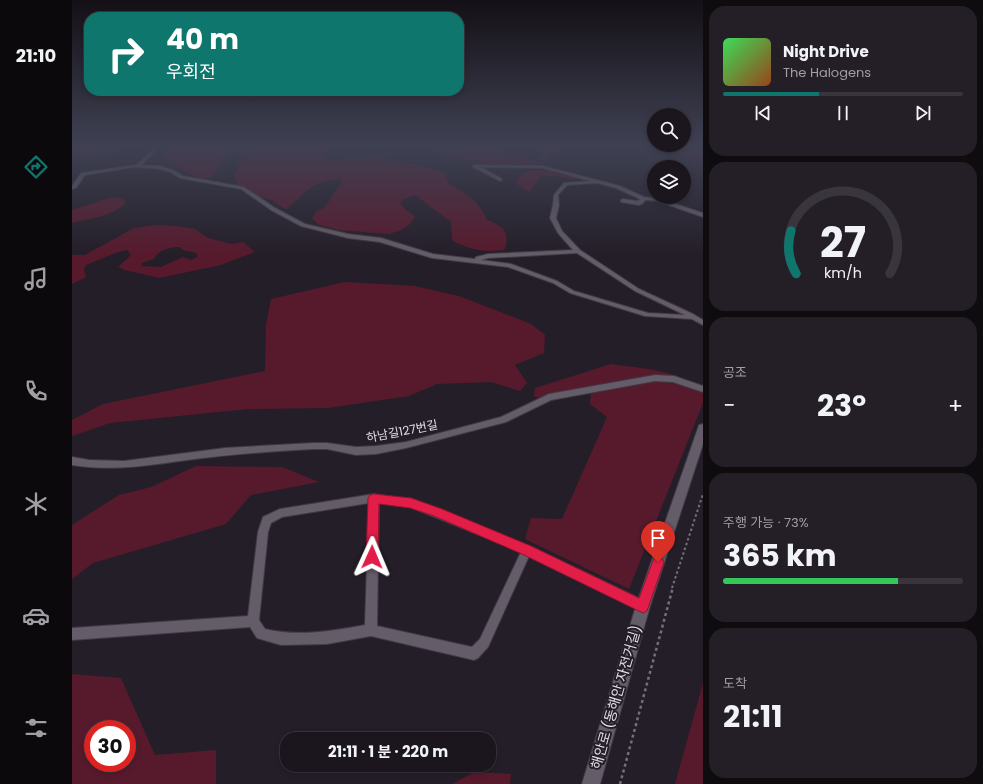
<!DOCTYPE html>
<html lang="ko">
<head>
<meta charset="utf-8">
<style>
	:root { --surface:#1b161e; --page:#241f27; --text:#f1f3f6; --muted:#a09fa4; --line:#39353c; --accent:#0f766e }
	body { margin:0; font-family:Poppins,"Noto Sans KR",sans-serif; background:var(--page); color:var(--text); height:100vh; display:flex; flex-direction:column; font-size:15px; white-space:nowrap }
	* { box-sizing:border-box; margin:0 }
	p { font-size:13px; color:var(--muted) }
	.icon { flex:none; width:22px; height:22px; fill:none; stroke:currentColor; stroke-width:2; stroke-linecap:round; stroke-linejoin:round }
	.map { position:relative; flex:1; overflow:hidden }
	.drawer { display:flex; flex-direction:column; gap:6px; padding:6px; background:#0f0c10; width:280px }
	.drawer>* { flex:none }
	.banner { position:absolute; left:12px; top:12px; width:380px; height:84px; border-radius:16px; box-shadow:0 2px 6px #0003,0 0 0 1px var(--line); background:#0f766e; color:#fff; overflow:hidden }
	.fabs { position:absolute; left:575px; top:108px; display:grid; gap:8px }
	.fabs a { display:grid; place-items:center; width:44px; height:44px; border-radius:50%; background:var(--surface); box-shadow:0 2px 6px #0003,0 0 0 1px var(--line); font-size:20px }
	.speed { position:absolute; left:12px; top:720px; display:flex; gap:8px; font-size:20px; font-weight:700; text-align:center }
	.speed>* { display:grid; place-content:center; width:52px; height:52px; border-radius:50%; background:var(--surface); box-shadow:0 2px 6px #0003,0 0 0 1px var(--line); line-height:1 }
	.speed .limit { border:6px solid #d22; background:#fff; color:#111 }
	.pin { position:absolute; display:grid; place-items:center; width:34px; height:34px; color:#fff; margin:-41px -17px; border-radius:50% 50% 50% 0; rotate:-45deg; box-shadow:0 0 4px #0007 }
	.pin .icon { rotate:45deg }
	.me { position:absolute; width:44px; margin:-22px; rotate:1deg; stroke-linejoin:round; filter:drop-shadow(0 0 3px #0008) }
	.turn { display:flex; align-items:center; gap:14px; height:84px; padding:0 16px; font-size:18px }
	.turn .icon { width:52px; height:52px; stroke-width:2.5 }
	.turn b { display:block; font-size:28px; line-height:34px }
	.big { font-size:30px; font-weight:700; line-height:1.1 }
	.drawer .card { flex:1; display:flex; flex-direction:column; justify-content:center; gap:6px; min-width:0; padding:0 14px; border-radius:16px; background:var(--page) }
	.drawer .dial { align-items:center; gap:0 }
	.dial svg { height:104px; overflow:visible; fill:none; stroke:var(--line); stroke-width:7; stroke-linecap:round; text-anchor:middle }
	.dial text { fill:var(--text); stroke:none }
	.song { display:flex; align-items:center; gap:12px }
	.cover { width:48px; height:48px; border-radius:6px; background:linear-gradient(135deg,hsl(130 70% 55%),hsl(20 70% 35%)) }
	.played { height:4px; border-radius:2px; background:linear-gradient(90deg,var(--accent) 40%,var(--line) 40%) }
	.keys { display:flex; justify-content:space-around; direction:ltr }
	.heat { display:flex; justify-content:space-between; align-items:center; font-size:22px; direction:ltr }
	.charge { height:6px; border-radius:3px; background:linear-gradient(90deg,#34c759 73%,var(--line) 0) }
	.trip { position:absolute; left:208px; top:732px; width:216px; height:40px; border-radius:16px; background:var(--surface); box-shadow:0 2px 6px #0003,0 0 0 1px var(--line); font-weight:700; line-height:40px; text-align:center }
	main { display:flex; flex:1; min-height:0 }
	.dock { display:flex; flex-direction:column; width:72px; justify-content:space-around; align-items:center; background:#0b090c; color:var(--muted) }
	.dock .icon { width:28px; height:28px }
	.dock .on { color:var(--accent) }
	.dock b { font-size:18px; color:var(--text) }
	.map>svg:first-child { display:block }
	.green { fill:#571a2c; fill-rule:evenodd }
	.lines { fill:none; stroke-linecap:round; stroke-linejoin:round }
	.minor-casing { stroke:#403b44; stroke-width:2 }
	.tertiary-casing { stroke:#403b44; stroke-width:2 }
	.path-far1 { stroke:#757078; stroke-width:2; stroke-dasharray:2.5 2.5; stroke-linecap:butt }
	.path { stroke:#757078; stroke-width:2.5; stroke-dasharray:3 3; stroke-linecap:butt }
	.minor { fill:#645c68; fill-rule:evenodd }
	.tertiary { fill:#645c68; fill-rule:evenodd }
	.route { fill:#e11d48; stroke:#92132f }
	.labels { text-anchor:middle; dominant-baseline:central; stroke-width:4; stroke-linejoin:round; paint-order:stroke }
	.street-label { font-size:12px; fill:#e2dde4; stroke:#241e28 }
	.near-street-label { font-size:14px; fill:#e2dde4; stroke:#241e28 }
</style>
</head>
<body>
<main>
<nav class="dock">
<b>21:10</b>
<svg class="icon on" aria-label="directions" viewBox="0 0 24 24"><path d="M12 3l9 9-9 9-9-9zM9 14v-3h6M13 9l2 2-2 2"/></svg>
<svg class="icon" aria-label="music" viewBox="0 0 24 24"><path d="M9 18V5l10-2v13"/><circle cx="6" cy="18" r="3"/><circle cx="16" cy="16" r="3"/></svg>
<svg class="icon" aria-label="phone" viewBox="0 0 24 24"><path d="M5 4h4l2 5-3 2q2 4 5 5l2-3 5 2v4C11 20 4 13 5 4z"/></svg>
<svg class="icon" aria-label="climate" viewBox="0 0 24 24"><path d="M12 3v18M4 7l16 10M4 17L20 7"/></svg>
<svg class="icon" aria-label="car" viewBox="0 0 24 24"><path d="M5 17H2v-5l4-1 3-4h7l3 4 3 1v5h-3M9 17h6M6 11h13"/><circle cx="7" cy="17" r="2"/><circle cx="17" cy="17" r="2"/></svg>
<svg class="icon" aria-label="filters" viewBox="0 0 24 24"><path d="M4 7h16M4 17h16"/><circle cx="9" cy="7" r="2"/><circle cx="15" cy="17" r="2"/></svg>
</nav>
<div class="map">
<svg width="631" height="784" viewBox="0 0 631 784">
	<rect width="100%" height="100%" fill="#241e28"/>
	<path class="green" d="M 0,145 L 44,145 L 46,149 L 39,154 L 0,155 Z
		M 94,145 L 319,145 L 273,147 L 252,149 L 254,154 L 253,157 L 258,160 L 302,157 L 313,158 L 320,161 L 352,166 L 374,173 C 376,187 382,186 392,193 C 403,199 410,209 415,220 C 431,226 438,231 433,249 C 418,254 393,249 380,240 L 379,222 L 343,195 L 332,199 L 328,202 L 332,208 L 343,217 L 337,225 L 327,231 L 317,234 L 266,230 L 245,224 L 240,218 L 244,212 L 253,207 L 269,183 L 269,179 C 239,180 235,192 215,209 L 211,208 L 200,200 L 180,195 L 165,184 L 162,176 L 170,155 L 167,153 L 154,154 C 148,161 148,170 141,176 C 128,186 102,163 92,158 L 93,151 L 99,148 Z
		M 327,145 L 424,145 L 432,150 L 434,154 L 473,163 L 462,165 L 418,165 L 404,163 L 357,149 Z
		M 447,145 L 474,145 L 488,148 L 483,153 L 475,153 L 476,156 L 472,160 L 467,160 L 465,157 L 472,155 L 469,151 Z
		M 599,145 L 631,145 L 631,160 L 597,150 Z
		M 460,170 L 493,171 L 505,175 L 506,180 C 493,179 482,175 469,176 L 457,192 L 443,183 L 450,174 Z
		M 40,197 L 50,198 L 54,203 C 39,217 18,218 0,223 L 0,210 Z
		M 85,225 L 105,226 L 123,229 L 136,238 L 160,244 L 171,242 L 183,252 L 149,265 L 87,278 L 53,270 L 46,267 L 59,255 L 55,250 L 46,252 L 14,265 L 12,269 L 14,277 L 0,284 L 0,255 L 13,255 L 62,228 ZM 104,247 L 108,247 C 114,254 119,250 125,254 L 125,257 L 119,260 L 111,257 L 89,267 L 69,266 L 70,263 L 82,259 C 85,251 96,248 104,247 Z
		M 273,282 L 343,286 L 387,296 L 459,324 L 473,335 L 472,353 L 443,365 L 455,383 L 448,391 L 419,382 L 365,384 L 337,396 L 256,408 L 176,409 L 38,423 L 0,436 L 0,420 L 31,404 L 193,371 L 194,325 L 199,299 Z
		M 539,364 C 571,369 606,369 631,392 L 631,403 L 557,589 L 453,539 L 459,518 L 490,519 L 535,417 L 518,404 L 519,391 L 477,397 L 462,397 L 463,388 Z
		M 124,466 L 210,467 L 247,482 L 179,495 L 154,524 L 21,563 L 0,579 L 0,525 L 47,495 L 79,487 Z
		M 0,674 L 49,678 L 83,755 L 144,750 L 144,784 L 0,784 ZM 21,729 L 55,729 L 55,763 L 21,763 Z
		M 631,683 L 631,784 L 603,784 Z
		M 402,772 L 439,774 L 438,784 L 380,784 Z"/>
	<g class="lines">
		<defs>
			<path id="minor" d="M 80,145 L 84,145 L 85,150 L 69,165 L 88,166 L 101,170 L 111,176 L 172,187 L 203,208 L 233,224 L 276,234 L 309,238 L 361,254 L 403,259 L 404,257 L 416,254 L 501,250 L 486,233 L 478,218 L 481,205 L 482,195 L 492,183 L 518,181 L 471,168 L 409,167 L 430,179 L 430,180 L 428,181 L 401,167 L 401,165 L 471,166 L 548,186 L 572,197 L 588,199 L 631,213 L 631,217 L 585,201 L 573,200 L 571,203 L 567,205 L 549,202 L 549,200 L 551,199 L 566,201 L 568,199 L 544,188 L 525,183 L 495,185 L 486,195 L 487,205 L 484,218 L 490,231 L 508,250 L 567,289 L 621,314 L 631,320 L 631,325 L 620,319 L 573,316 L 498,293 L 481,283 L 436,267 L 360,258 L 308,242 L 276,238 L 229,226 L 199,210 L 169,189 L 108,178 L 98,172 L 88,169 L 62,167 L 13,175 L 4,188 L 0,189 L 0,186 L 9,173 L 64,165 L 81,150 ZM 505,253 L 563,291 L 613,315 L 576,313 L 502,291 L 485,281 L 439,264 L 409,260 L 416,258 Z
				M 583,375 L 602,376 L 631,386 L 631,392 L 601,382 L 583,381 L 479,400 L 434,422 L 334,448 L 304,454 L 284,455 L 255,449 L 241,449 C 207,451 174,453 140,457 C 92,462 49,473 0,465 L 0,457 L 17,460 L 52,461 L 153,448 L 241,443 L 255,443 L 284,447 L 304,446 L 334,442 L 429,417 L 477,394 Z
				M 302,494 L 342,500 L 459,547 L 575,602 L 577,606 L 575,610 L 571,612 L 567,610 L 457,556 L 416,647 L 406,658 L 402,660 L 299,636 L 255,644 L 209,645 L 185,638 L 178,627 L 0,640 L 0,628 L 176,616 L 186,532 L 191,517 L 208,509 ZM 297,503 L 293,625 C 260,631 226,637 193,629 L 187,620 L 196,532 L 199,523 L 210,517 ZM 307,503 L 338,507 L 449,552 L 408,639 L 400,647 L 305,626 Z"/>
			<path id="tertiary" d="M 631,424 L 631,444 L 578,606 L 528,784 L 510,784 L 564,606 L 626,428 L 627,425 Z"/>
		</defs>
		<use href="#minor" class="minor-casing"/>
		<use href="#tertiary" class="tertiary-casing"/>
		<path class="path-far1" d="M 600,588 L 631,494"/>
		<path class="path" d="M 548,784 L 601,587"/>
		<use href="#minor" class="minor"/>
		<use href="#tertiary" class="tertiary"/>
	</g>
	<linearGradient id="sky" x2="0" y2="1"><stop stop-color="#141016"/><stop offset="0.57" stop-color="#3f4153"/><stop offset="1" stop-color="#3f4153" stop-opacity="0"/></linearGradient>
	<rect width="631" height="255" fill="url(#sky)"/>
	<path class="route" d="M 302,494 L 339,498 L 370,509 L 459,546 L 567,598 L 582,558 L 586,556 L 590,558 L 592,562 L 575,611 L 571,613 L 450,554 L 362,516 L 338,508 L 307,504 L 306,557 L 305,561 L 300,562 L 296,561 L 294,557 L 296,498 L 298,495 Z"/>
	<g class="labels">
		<g class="street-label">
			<text transform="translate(330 431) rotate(-11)">하남길127번길</text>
		</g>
		<g class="near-street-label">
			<text transform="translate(544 697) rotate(-74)">해안로 (동해안 자전거길)</text>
		</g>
	</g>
</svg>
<div class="fabs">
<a><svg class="icon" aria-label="search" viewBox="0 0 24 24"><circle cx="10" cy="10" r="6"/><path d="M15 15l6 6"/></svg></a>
<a><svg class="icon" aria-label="layers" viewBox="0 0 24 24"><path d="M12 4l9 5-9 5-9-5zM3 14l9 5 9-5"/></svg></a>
</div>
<div class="speed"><div class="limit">30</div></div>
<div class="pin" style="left:586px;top:562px;background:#d93025"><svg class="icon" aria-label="arrive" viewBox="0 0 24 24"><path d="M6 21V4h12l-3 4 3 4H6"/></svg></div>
<svg class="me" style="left:300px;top:557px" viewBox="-20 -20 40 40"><path d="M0-17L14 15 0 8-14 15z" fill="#e11d48" stroke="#fff" stroke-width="4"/></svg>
<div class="trip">21:11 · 1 분 · 220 m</div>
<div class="banner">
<div class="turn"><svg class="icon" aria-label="right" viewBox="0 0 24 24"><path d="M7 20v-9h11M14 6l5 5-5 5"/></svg><div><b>40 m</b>우회전</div></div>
</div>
</div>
<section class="drawer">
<div class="card">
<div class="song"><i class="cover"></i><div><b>Night Drive</b><p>The Halogens</p></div></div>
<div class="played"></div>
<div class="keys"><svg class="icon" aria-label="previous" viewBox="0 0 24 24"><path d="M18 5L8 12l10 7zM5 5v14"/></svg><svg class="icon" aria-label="pause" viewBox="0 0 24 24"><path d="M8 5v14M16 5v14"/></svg><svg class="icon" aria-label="next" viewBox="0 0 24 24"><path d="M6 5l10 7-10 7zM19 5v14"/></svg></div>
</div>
<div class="card dial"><svg viewBox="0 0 100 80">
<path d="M14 69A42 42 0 1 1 86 69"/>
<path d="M14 69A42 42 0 0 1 10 36" stroke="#0f766e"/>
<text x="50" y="56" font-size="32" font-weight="700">27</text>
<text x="50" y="72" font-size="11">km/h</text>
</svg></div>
<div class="card"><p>공조</p>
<div class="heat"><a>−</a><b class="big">23°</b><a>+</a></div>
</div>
<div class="card"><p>주행 가능 · 73%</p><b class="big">365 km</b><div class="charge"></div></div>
<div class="card"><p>도착</p><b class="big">21:11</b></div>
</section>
</main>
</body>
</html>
